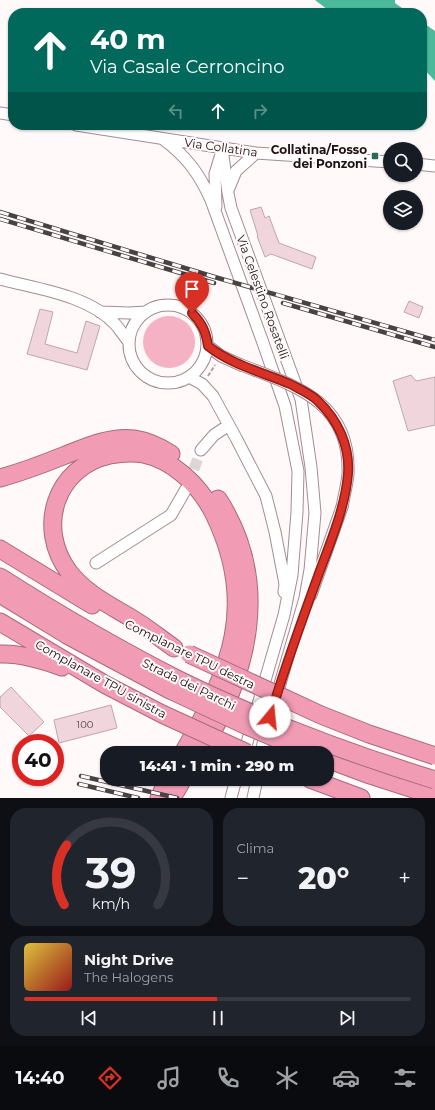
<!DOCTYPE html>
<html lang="it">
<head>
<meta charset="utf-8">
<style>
	:root { --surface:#171b24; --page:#20242c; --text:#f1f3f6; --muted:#9ea1a6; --line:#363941; --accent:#d93025 }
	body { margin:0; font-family:Montserrat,sans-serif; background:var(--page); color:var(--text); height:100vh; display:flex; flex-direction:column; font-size:15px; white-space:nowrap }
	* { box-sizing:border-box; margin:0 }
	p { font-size:13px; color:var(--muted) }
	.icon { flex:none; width:22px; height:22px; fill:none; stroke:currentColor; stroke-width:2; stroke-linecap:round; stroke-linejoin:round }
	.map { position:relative; height:798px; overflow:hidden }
	.details { display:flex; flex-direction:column; gap:10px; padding:10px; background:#0d0f14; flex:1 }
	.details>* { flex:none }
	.top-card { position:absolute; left:8px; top:8px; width:419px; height:122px; border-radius:16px; box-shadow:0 1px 3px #0004; background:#00695c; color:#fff; overflow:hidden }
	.tools { position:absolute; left:383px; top:142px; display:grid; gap:8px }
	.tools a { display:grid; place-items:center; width:40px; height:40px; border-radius:50%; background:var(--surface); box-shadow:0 1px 3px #0004; font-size:20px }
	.speed { position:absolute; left:12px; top:734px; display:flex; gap:8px; font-size:20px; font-weight:700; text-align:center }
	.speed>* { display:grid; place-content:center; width:52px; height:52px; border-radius:50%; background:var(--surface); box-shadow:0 1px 3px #0004; line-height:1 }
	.speed .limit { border:6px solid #d22; background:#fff; color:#111 }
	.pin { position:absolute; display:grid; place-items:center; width:34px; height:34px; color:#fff; margin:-41px -17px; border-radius:50% 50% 50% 0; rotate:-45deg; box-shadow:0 0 4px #0007 }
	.pin .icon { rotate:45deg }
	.me { position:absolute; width:44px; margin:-22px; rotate:17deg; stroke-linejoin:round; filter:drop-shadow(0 0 3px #0008) }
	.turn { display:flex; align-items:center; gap:14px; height:84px; padding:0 16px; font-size:18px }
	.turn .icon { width:52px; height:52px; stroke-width:2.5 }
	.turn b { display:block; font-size:28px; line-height:34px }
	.lanes { display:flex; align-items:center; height:38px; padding:0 16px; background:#0003; justify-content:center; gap:20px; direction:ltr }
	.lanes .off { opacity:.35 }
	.big { font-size:30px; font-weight:800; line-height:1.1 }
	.details .widget { flex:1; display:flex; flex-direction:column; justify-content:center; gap:6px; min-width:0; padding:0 14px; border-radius:16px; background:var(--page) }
	.details .dial { align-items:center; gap:0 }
	.dial svg { height:104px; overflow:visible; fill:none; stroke:var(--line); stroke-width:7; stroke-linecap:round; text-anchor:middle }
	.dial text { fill:var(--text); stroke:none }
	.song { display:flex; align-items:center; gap:12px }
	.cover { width:48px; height:48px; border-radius:6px; background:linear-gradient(135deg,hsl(50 70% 55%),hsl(0 70% 35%)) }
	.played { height:4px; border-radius:2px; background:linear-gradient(90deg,var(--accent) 50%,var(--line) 50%) }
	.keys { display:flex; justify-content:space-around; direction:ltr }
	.heat { display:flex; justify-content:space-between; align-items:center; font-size:22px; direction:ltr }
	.details .tiles { flex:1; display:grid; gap:10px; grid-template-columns:1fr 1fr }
	.widget:last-child { grid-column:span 2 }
	.trip { position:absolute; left:100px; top:746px; width:234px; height:40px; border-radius:16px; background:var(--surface); box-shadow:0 1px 3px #0004; font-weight:800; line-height:40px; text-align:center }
	.tabs { display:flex; height:64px; justify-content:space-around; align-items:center; background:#090b0e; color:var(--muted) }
	.tabs .icon { width:28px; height:28px }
	.tabs .current { color:var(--accent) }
	.tabs b { font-size:18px; color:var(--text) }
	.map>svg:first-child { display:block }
	.green { fill:#f5b2c5 }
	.water { fill:#4cba9a }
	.building { fill:#f0d5dc; stroke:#bea6ac }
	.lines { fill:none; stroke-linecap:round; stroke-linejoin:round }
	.minor-tunnel { stroke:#ddd6d8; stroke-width:11; stroke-dasharray:11 5.5; stroke-linecap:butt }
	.minor-casing { stroke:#a48c92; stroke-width:13 }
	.highway-casing { stroke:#a66b7d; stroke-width:19 }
	.path { stroke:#a9a2a4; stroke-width:2; stroke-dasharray:4 2; stroke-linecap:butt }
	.minor { stroke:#fff; stroke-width:11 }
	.highway { stroke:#f19bb5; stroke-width:17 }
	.rail-casing { stroke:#494143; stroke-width:4.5 }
	.rail { stroke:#fff9fa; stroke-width:3; stroke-dasharray:9; stroke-linecap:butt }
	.minor-bridge-casing { stroke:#a48c92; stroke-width:13; stroke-linecap:butt }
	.highway-bridge-casing { stroke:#a66b7d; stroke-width:19; stroke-linecap:butt }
	.minor-bridge { stroke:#fff; stroke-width:11 }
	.highway-bridge { stroke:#f19bb5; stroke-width:17 }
	.route-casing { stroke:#8d1f18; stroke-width:10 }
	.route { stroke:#d93025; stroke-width:7 }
	.poi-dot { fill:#2b6a57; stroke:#fff9fa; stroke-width:1.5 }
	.labels { text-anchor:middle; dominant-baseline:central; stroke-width:4; stroke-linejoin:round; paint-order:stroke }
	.number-label { font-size:10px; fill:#504246 }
	.street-label { font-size:12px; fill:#1a1114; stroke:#fff9fa }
	.poi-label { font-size:12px; font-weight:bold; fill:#1a1114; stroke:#fff9fa; text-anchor:end }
</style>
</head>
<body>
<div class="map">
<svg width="435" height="798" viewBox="0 0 435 798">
	<rect width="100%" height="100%" fill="#fff9fa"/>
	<path class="green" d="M143 342a26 26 0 1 1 52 0a26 26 0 1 1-52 0Z"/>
	<path class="water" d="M 315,0 L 395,0 L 395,3 L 409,13 L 332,13 Z
		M 422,22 L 435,31 L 435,81 L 422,67 Z"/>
	<path class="building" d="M 261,207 L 265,218 L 269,216 L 279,243 L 316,257 L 312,269 L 271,254 L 265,257 L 257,236 L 258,236 L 250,210 Z
		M 409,301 L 423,307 L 419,318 L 404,312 Z
		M 40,309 L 53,312 L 45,344 L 77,353 L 86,321 L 100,326 L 87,370 L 27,354 Z
		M 411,375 L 416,381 L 435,377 L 435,425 L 408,431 L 393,381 Z
		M 11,687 L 44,722 L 29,736 L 0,707 L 0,697 Z
		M 111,705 L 117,728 L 59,743 L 54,720 Z"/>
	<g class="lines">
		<path class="minor-tunnel" d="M 188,485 L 201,450"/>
		<defs>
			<path id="minor" d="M 0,113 L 13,115
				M 76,125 L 256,153 L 390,162
				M 163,139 C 186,156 199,173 211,200 L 262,340 L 285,406 L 298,471 L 297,512 L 292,575 L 284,615 L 244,753
				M 222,148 L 228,193 L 231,208 L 301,399 L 311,467 L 315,513 L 310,570 L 305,598 L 264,739 L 261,753
				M 416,164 L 435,166
				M 229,188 L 236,171 L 256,153
				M 216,207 L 215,174 L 222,151
				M 0,279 C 37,289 89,295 116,325 C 120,330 124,336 129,342
				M129 344a39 39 0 1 1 78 0a39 39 0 1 1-78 0Z
				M 100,312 L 129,313 L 145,312
				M 208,346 L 221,356 L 241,365
				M 189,377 L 202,384 L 213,396 L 236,438 L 266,496 L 275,532 L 285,584 L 284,592
				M 201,450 L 214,435 L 229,425
				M 96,563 L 171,515 L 186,489
				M 311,595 L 342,507
				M 231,798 L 236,779
				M 253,798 L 257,779"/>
			<path id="highway" d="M 0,478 C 22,472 43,464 63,456 C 86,447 110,436 134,439 C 147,441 160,447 171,454
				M 0,549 L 92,605
				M 0,577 C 58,614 116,648 177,679
				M 0,594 L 67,635 L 170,690
				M 0,622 L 106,685 L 162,714
				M 174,648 C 161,639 149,629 136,621 C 112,606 87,595 69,572 C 36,528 55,467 110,455 C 121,453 132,452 143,454 C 173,460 199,485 213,512 C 259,604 231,670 183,753
				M 0,654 C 21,653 43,660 62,667
				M 200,753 C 249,674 272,582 218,499
				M 327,759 L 370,775 L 435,796
				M 310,779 L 361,798
				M 159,798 L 168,779
				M 172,798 L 183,779"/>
		</defs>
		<use href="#minor" class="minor-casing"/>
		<use href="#highway" class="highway-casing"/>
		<path class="path" d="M 208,376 L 215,365"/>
		<use href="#minor" class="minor"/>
		<use href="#highway" class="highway"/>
		<defs>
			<path id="rail" d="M 0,212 L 218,278 L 435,340
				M 0,219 L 214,283
				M 283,303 L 435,347
				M 81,776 L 177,798
				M 79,784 L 138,798"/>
		</defs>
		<use href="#rail" class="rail-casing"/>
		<use href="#rail" class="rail"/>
		<defs>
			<path id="minor-bridge" d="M 241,365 C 296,386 351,402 348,474 C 347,485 344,496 342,507"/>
			<path id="highway-bridge" d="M 189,654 L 321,715 L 369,734 L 435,756
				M 177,679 C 260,720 347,753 435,780
				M 170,690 L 247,726 L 311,753
				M 162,714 L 247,753"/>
		</defs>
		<use href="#minor-bridge" class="minor-bridge-casing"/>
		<use href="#highway-bridge" class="highway-bridge-casing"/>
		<use href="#minor-bridge" class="minor-bridge"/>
		<use href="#highway-bridge" class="highway-bridge"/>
	</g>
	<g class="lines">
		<defs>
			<path id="route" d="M 192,313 C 202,323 206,332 208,346 C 232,365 262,372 290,384 C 299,389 311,394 318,401 C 338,420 350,446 348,474 C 345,509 330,543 318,576 C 301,623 284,669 270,717"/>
		</defs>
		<use href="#route" class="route-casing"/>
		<use href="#route" class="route"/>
	</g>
	<rect class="poi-dot" x="371" y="152" width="8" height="8" rx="2"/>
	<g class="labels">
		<g class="number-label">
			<text x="85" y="724">100</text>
		</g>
		<g class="street-label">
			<text transform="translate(221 147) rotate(8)">Via Collatina</text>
			<text transform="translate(263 297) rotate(70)">Via Celestino Rosatelli</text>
			<text transform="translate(190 654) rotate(26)">Complanare TPU destra</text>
			<text transform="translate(101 679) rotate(29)">Complanare TPU sinistra</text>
			<text transform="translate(189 684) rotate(26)">Strada dei Parchi</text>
		</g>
		<g class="poi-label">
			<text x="367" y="149">Collatina/Fosso<tspan x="367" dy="14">dei Ponzoni</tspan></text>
		</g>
	</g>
</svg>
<div class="tools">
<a><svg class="icon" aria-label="search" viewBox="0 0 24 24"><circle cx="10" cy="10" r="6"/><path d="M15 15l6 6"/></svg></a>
<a><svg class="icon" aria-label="layers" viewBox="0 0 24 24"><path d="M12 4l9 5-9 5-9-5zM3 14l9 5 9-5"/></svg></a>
</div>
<div class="speed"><div class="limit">40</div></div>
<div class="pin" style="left:192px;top:313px;background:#d93025"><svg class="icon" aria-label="arrive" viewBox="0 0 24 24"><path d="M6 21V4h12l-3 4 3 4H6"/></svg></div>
<svg class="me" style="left:270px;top:717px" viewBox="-20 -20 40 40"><circle r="19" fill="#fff"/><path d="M0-13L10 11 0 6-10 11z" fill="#d93025"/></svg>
<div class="trip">14:41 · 1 min · 290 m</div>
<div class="top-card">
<div class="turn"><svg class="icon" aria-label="ahead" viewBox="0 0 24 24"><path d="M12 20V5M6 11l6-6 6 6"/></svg><div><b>40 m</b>Via Casale Cerroncino</div></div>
<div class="lanes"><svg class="icon off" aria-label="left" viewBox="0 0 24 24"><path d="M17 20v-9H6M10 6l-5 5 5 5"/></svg><svg class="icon" aria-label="ahead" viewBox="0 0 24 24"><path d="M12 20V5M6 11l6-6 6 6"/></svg><svg class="icon off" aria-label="right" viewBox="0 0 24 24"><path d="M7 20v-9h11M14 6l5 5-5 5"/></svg></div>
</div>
</div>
<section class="details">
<div class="tiles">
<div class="widget dial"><svg viewBox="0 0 100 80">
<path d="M14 69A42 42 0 1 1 86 69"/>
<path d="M14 69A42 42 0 0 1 16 23" stroke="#d93025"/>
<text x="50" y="56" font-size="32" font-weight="700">39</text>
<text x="50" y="72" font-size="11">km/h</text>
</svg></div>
<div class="widget"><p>Clima</p>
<div class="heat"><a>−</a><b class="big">20°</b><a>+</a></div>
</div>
<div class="widget">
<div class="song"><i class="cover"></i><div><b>Night Drive</b><p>The Halogens</p></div></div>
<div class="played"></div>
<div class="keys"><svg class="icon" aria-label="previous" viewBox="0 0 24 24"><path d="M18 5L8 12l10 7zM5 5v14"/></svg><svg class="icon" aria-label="pause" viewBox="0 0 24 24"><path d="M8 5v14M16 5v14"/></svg><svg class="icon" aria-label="next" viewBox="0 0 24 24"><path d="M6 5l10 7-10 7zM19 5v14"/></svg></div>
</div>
</div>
</section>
<nav class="tabs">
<b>14:40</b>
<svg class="icon current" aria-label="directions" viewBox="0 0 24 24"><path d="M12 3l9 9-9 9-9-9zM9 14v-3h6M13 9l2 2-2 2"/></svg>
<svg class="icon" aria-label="music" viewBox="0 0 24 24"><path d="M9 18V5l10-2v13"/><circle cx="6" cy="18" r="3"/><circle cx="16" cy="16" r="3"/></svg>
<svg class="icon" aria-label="phone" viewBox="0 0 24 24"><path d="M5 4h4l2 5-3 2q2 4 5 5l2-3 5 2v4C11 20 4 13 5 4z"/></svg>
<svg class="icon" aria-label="climate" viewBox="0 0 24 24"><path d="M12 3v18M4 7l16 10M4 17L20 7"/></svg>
<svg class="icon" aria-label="car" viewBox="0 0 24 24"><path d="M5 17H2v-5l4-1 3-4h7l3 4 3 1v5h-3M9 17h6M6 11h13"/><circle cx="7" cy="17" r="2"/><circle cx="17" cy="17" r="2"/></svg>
<svg class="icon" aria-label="filters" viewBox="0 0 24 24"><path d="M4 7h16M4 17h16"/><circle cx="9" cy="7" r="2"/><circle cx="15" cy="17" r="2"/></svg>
</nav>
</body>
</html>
